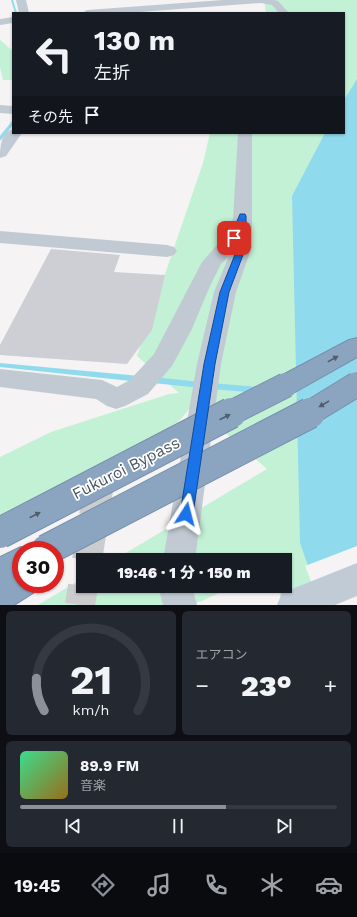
<!DOCTYPE html>
<html lang="ja">
<head>
<meta charset="utf-8">
<style>
	:root { --surface:#171b24; --page:#242831; --text:#f1f3f6; --muted:#9ea1a6; --line:#363941; --accent:#8c9099 }
	body { margin:0; font-family:"Work Sans","Noto Sans JP",sans-serif; background:var(--page); color:var(--text); height:100vh; display:flex; flex-direction:column; font-size:15px; white-space:nowrap }
	* { box-sizing:border-box; margin:0 }
	p { font-size:13px; color:var(--muted) }
	.icon { flex:none; width:22px; height:22px; fill:none; stroke:currentColor; stroke-width:2; stroke-linecap:round; stroke-linejoin:round }
	.map { position:relative; height:605px; overflow:hidden }
	.details { display:flex; flex-direction:column; gap:6px; padding:6px; background:#0d0f14; flex:1 }
	.details>* { flex:none }
	.guide { position:absolute; left:12px; top:12px; width:333px; height:122px; border-radius:0px; box-shadow:0 1px 3px #0004; background:#171b24; color:var(--text); overflow:hidden }
	.speed { position:absolute; left:12px; top:541px; display:flex; gap:8px; font-size:20px; font-weight:700; text-align:center }
	.speed>* { display:grid; place-content:center; width:52px; height:52px; border-radius:50%; background:var(--surface); box-shadow:0 1px 3px #0004; line-height:1 }
	.speed .limit { border:6px solid #d22; background:#fff; color:#111 }
	.pin { position:absolute; display:grid; place-items:center; width:34px; height:34px; color:#fff; margin:-17px; border-radius:8px; box-shadow:0 2px 6px #0006 }
	.me { position:absolute; width:44px; margin:-22px; rotate:9deg; stroke-linejoin:round; filter:drop-shadow(0 0 3px #0008) }
	.turn { display:flex; align-items:center; gap:14px; height:84px; padding:0 16px; font-size:18px }
	.turn .icon { width:52px; height:52px; stroke-width:2.5 }
	.turn b { display:block; font-size:28px; line-height:34px }
	.then { display:flex; align-items:center; height:38px; padding:0 16px; background:#0003; gap:8px; font-size:15px }
	.big { font-size:30px; font-weight:800; line-height:1.1 }
	.details .card { flex:1; display:flex; flex-direction:column; justify-content:center; gap:6px; min-width:0; padding:0 14px; border-radius:6px; background:var(--page) }
	.details .dial { align-items:center; gap:0 }
	.dial svg { height:104px; overflow:visible; fill:none; stroke:var(--line); stroke-width:7; stroke-linecap:round; text-anchor:middle }
	.dial text { fill:var(--text); stroke:none }
	.song { display:flex; align-items:center; gap:12px }
	.cover { width:48px; height:48px; border-radius:6px; background:linear-gradient(135deg,hsl(150 70% 55%),hsl(40 70% 35%)) }
	.played { height:4px; border-radius:2px; background:linear-gradient(90deg,var(--accent) 65%,var(--line) 65%) }
	.keys { display:flex; justify-content:space-around; direction:ltr }
	.heat { display:flex; justify-content:space-between; align-items:center; font-size:22px; direction:ltr }
	.details .tiles { flex:1; display:grid; gap:6px; grid-template-columns:1fr 1fr }
	.card:last-child { grid-column:span 2 }
	.trip { position:absolute; left:76px; top:553px; width:216px; height:40px; border-radius:0px; background:var(--surface); box-shadow:0 1px 3px #0004; font-weight:800; line-height:40px; text-align:center }
	.tab-bar { display:flex; height:64px; justify-content:space-around; align-items:center; background:#090b0e; color:var(--muted) }
	.tab-bar .icon { width:28px; height:28px }
	.tab-bar .current { color:var(--accent) }
	.tab-bar b { font-size:18px; color:var(--text) }
	.map>svg:first-child { display:block }
	.green { fill:#c3f1d5 }
	.water { fill:#90daee }
	.pier { fill:#f5f3f3 }
	.lines { fill:none; stroke-linecap:round; stroke-linejoin:round }
	.stream { fill:#90daee; fill-rule:evenodd }
	.building { fill:#cdcfd5 }
	.street-tunnel { stroke:#caccce; stroke-width:30; stroke-dasharray:30 15; stroke-linecap:butt }
	.highway-casing { stroke:#7690ad; stroke-width:2 }
	.street { fill:#c1cad2; fill-rule:evenodd }
	.secondary { fill:#c1cbd6; fill-rule:evenodd }
	.highway { fill:#8ba5c1; fill-rule:evenodd }
	.highway-bridge-far1-casing { stroke:#7690ad; stroke-width:26; stroke-linecap:butt }
	.highway-bridge-casing { stroke:#7690ad; stroke-width:32; stroke-linecap:butt }
	.highway-bridge-far1 { stroke:#8ba5c1; stroke-width:24 }
	.highway-bridge { stroke:#8ba5c1; stroke-width:30 }
	.oneway { fill:#505e6b }
	.route { fill:#1a73e8; stroke:#114b97 }
	.labels { text-anchor:middle; dominant-baseline:central; stroke-width:3.5; stroke-linejoin:round; paint-order:stroke }
	.near-street-label { font-size:16px; fill:#4a5661; stroke:#fff }
</style>
</head>
<body>
<div class="map">
<svg width="357" height="605" viewBox="0 0 357 605">
	<rect width="100%" height="100%" fill="#f5f3f3"/>
	<path class="green" d="M 264,0 L 357,0 L 357,605 L 281,605 L 279,586 L 285,586 L 285,560 L 114,560 L 267,469 L 193,405 L 178,422 L 101,471 L 0,522 L 0,457 L 51,432 L 169,394 L 179,393 L 137,356 L 203,163 L 210,133 L 344,133 L 344,13 L 266,13 Z
		M 0,40 L 13,51 L 13,80 L 3,80 L 0,67 Z
		M 83,578 L 83,586 L 234,586 L 202,601 L 188,605 L 38,605 Z"/>
	<path class="water" d="M 357,79 L 357,605 L 322,605 L 300,543 L 292,196 L 325,133 L 344,133 L 344,100 Z"/>
	<path class="pier" d="M 357,546 L 357,605 L 320,605 L 305,566 Z"/>
	<g class="lines">
		<path class="stream" d="M 11,0 L 13,0 L 17,13 L 15,13 Z
			M 12,121 L 13,121 L 13,125 L 1,140 L 0,140 L 0,136 Z
			M 0,363 L 140,376 L 142,377 L 143,379 L 142,381 L 140,382 L 0,367 Z
			M 153,377 L 201,382 L 203,383 L 204,385 L 203,387 L 201,388 L 153,383 L 151,382 L 150,380 L 151,378 Z
			M 211,383 L 259,387 L 261,388 L 263,390 L 261,392 L 259,393 L 211,389 L 209,388 L 208,386 L 209,384 Z"/>
	</g>
	<path class="building" d="M 51,249 L 120,255 L 114,272 L 165,275 L 152,330 L 127,364 L 0,355 L 0,345 Z"/>
	<g class="lines">
		<path class="street-tunnel" d="M 87,560 L 101,471
			M 80,605 L 83,586"/>
		<defs>
			<path id="highway" d="M 357,338 L 357,357 L 295,392 L 286,394 L 277,392 L 273,385 L 277,378 L 349,340 Z
				M 21,547 L 28,550 L 21,550 L 21,584 L 37,584 L 33,593 L 14,605 L 0,605 L 0,557 Z"/>
		</defs>
		<use href="#highway" class="highway-casing"/>
		<path class="street" d="M 223,0 L 274,0 L 278,1 L 289,13 L 279,13 L 272,5 L 261,3 L 126,13 L 82,13 L 87,10 Z
			M 13,17 L 13,23 L 0,25 L 0,19 Z
			M 0,105 L 13,106 L 13,114 L 0,113 Z
			M 238,133 L 252,133 L 252,247 L 236,292 L 221,364 L 195,560 L 163,560 L 197,364 L 214,292 L 229,256 L 221,264 L 210,286 L 191,331 L 172,366 L 148,394 L 125,406 L 116,409 L 107,406 L 96,399 L 0,387 L 0,369 L 102,380 L 117,387 L 130,380 L 154,354 L 202,262 L 225,236 L 233,219 Z
			M 0,231 L 167,245 L 174,247 L 177,251 L 174,255 L 167,257 L 0,243 Z
			M 158,586 L 192,586 L 197,605 L 163,605 Z"/>
		<path class="secondary" d="M 16,0 L 26,0 L 29,13 L 19,13 Z
			M 13,129 L 13,133 L 22,133 L 6,156 L 0,158 C 0,147 1,132 13,129 Z
			M 357,563 L 357,596 L 335,605 L 277,605 L 282,593 Z"/>
		<use href="#highway" class="highway"/>
		<defs>
			<path id="highway-bridge-far1" d="M 229,414 L 286,385
				M 308,414 L 357,384"/>
			<path id="highway-bridge" d="M 0,533 L 231,413
				M 46,550 L 310,413"/>
		</defs>
		<use href="#highway-bridge-far1" class="highway-bridge-far1-casing"/>
		<use href="#highway-bridge" class="highway-bridge-casing"/>
		<use href="#highway-bridge-far1" class="highway-bridge-far1"/>
		<use href="#highway-bridge" class="highway-bridge"/>
	</g>
	<defs><path id="oneway-solid" d="M-6-.8H1V-3.2L6.5 0L1 3.2V.8H-6Z"/></defs>
	<g class="oneway">
		<use href="#oneway-solid" transform="translate(333 359) rotate(-29)"/>
		<use href="#oneway-solid" transform="translate(324 404) rotate(149)"/>
		<use href="#oneway-solid" transform="translate(225 417) rotate(-27)"/>
		<use href="#oneway-solid" transform="translate(35 515) rotate(-27)"/>
	</g>
	<path class="route" d="M 240,214 L 245,214 L 246,216 L 246,247 L 229,292 L 215,364 L 193,514 L 191,518 L 186,520 L 182,518 L 180,514 L 204,364 L 220,292 L 238,247 L 238,238 L 234,240 L 230,238 Z"/>
	<g class="labels">
		<g class="near-street-label">
			<text transform="translate(126 468) rotate(-27)">Fukuroi Bypass</text>
		</g>
	</g>
</svg>
<div class="speed"><div class="limit">30</div></div>
<div class="pin" style="left:234px;top:238px;background:#d93025"><svg class="icon" aria-label="arrive" viewBox="0 0 24 24"><path d="M6 21V4h12l-3 4 3 4H6"/></svg></div>
<svg class="me" style="left:186px;top:514px" viewBox="-20 -20 40 40"><path d="M0-17L14 15 0 8-14 15z" fill="#1a73e8" stroke="#fff" stroke-width="4"/></svg>
<div class="trip">19:46 · 1 分 · 150 m</div>
<div class="guide">
<div class="turn"><svg class="icon" aria-label="left" viewBox="0 0 24 24"><path d="M17 20v-9H6M10 6l-5 5 5 5"/></svg><div><b>130 m</b>左折</div></div>
<div class="then">その先<svg class="icon" aria-label="arrive" viewBox="0 0 24 24"><path d="M6 21V4h12l-3 4 3 4H6"/></svg></div>
</div>
</div>
<section class="details">
<div class="tiles">
<div class="card dial"><svg viewBox="0 0 100 80">
<path d="M14 69A42 42 0 1 1 86 69"/>
<path d="M14 69A42 42 0 0 1 8 44" stroke="#8c9099"/>
<text x="50" y="56" font-size="32" font-weight="700">21</text>
<text x="50" y="72" font-size="11">km/h</text>
</svg></div>
<div class="card"><p>エアコン</p>
<div class="heat"><a>−</a><b class="big">23°</b><a>+</a></div>
</div>
<div class="card">
<div class="song"><i class="cover"></i><div><b>89.9 FM</b><p>音楽</p></div></div>
<div class="played"></div>
<div class="keys"><svg class="icon" aria-label="previous" viewBox="0 0 24 24"><path d="M18 5L8 12l10 7zM5 5v14"/></svg><svg class="icon" aria-label="pause" viewBox="0 0 24 24"><path d="M8 5v14M16 5v14"/></svg><svg class="icon" aria-label="next" viewBox="0 0 24 24"><path d="M6 5l10 7-10 7zM19 5v14"/></svg></div>
</div>
</div>
</section>
<nav class="tab-bar">
<b>19:45</b>
<svg class="icon current" aria-label="directions" viewBox="0 0 24 24"><path d="M12 3l9 9-9 9-9-9zM9 14v-3h6M13 9l2 2-2 2"/></svg>
<svg class="icon" aria-label="music" viewBox="0 0 24 24"><path d="M9 18V5l10-2v13"/><circle cx="6" cy="18" r="3"/><circle cx="16" cy="16" r="3"/></svg>
<svg class="icon" aria-label="phone" viewBox="0 0 24 24"><path d="M5 4h4l2 5-3 2q2 4 5 5l2-3 5 2v4C11 20 4 13 5 4z"/></svg>
<svg class="icon" aria-label="climate" viewBox="0 0 24 24"><path d="M12 3v18M4 7l16 10M4 17L20 7"/></svg>
<svg class="icon" aria-label="car" viewBox="0 0 24 24"><path d="M5 17H2v-5l4-1 3-4h7l3 4 3 1v5h-3M9 17h6M6 11h13"/><circle cx="7" cy="17" r="2"/><circle cx="17" cy="17" r="2"/></svg>
</nav>
</body>
</html>
